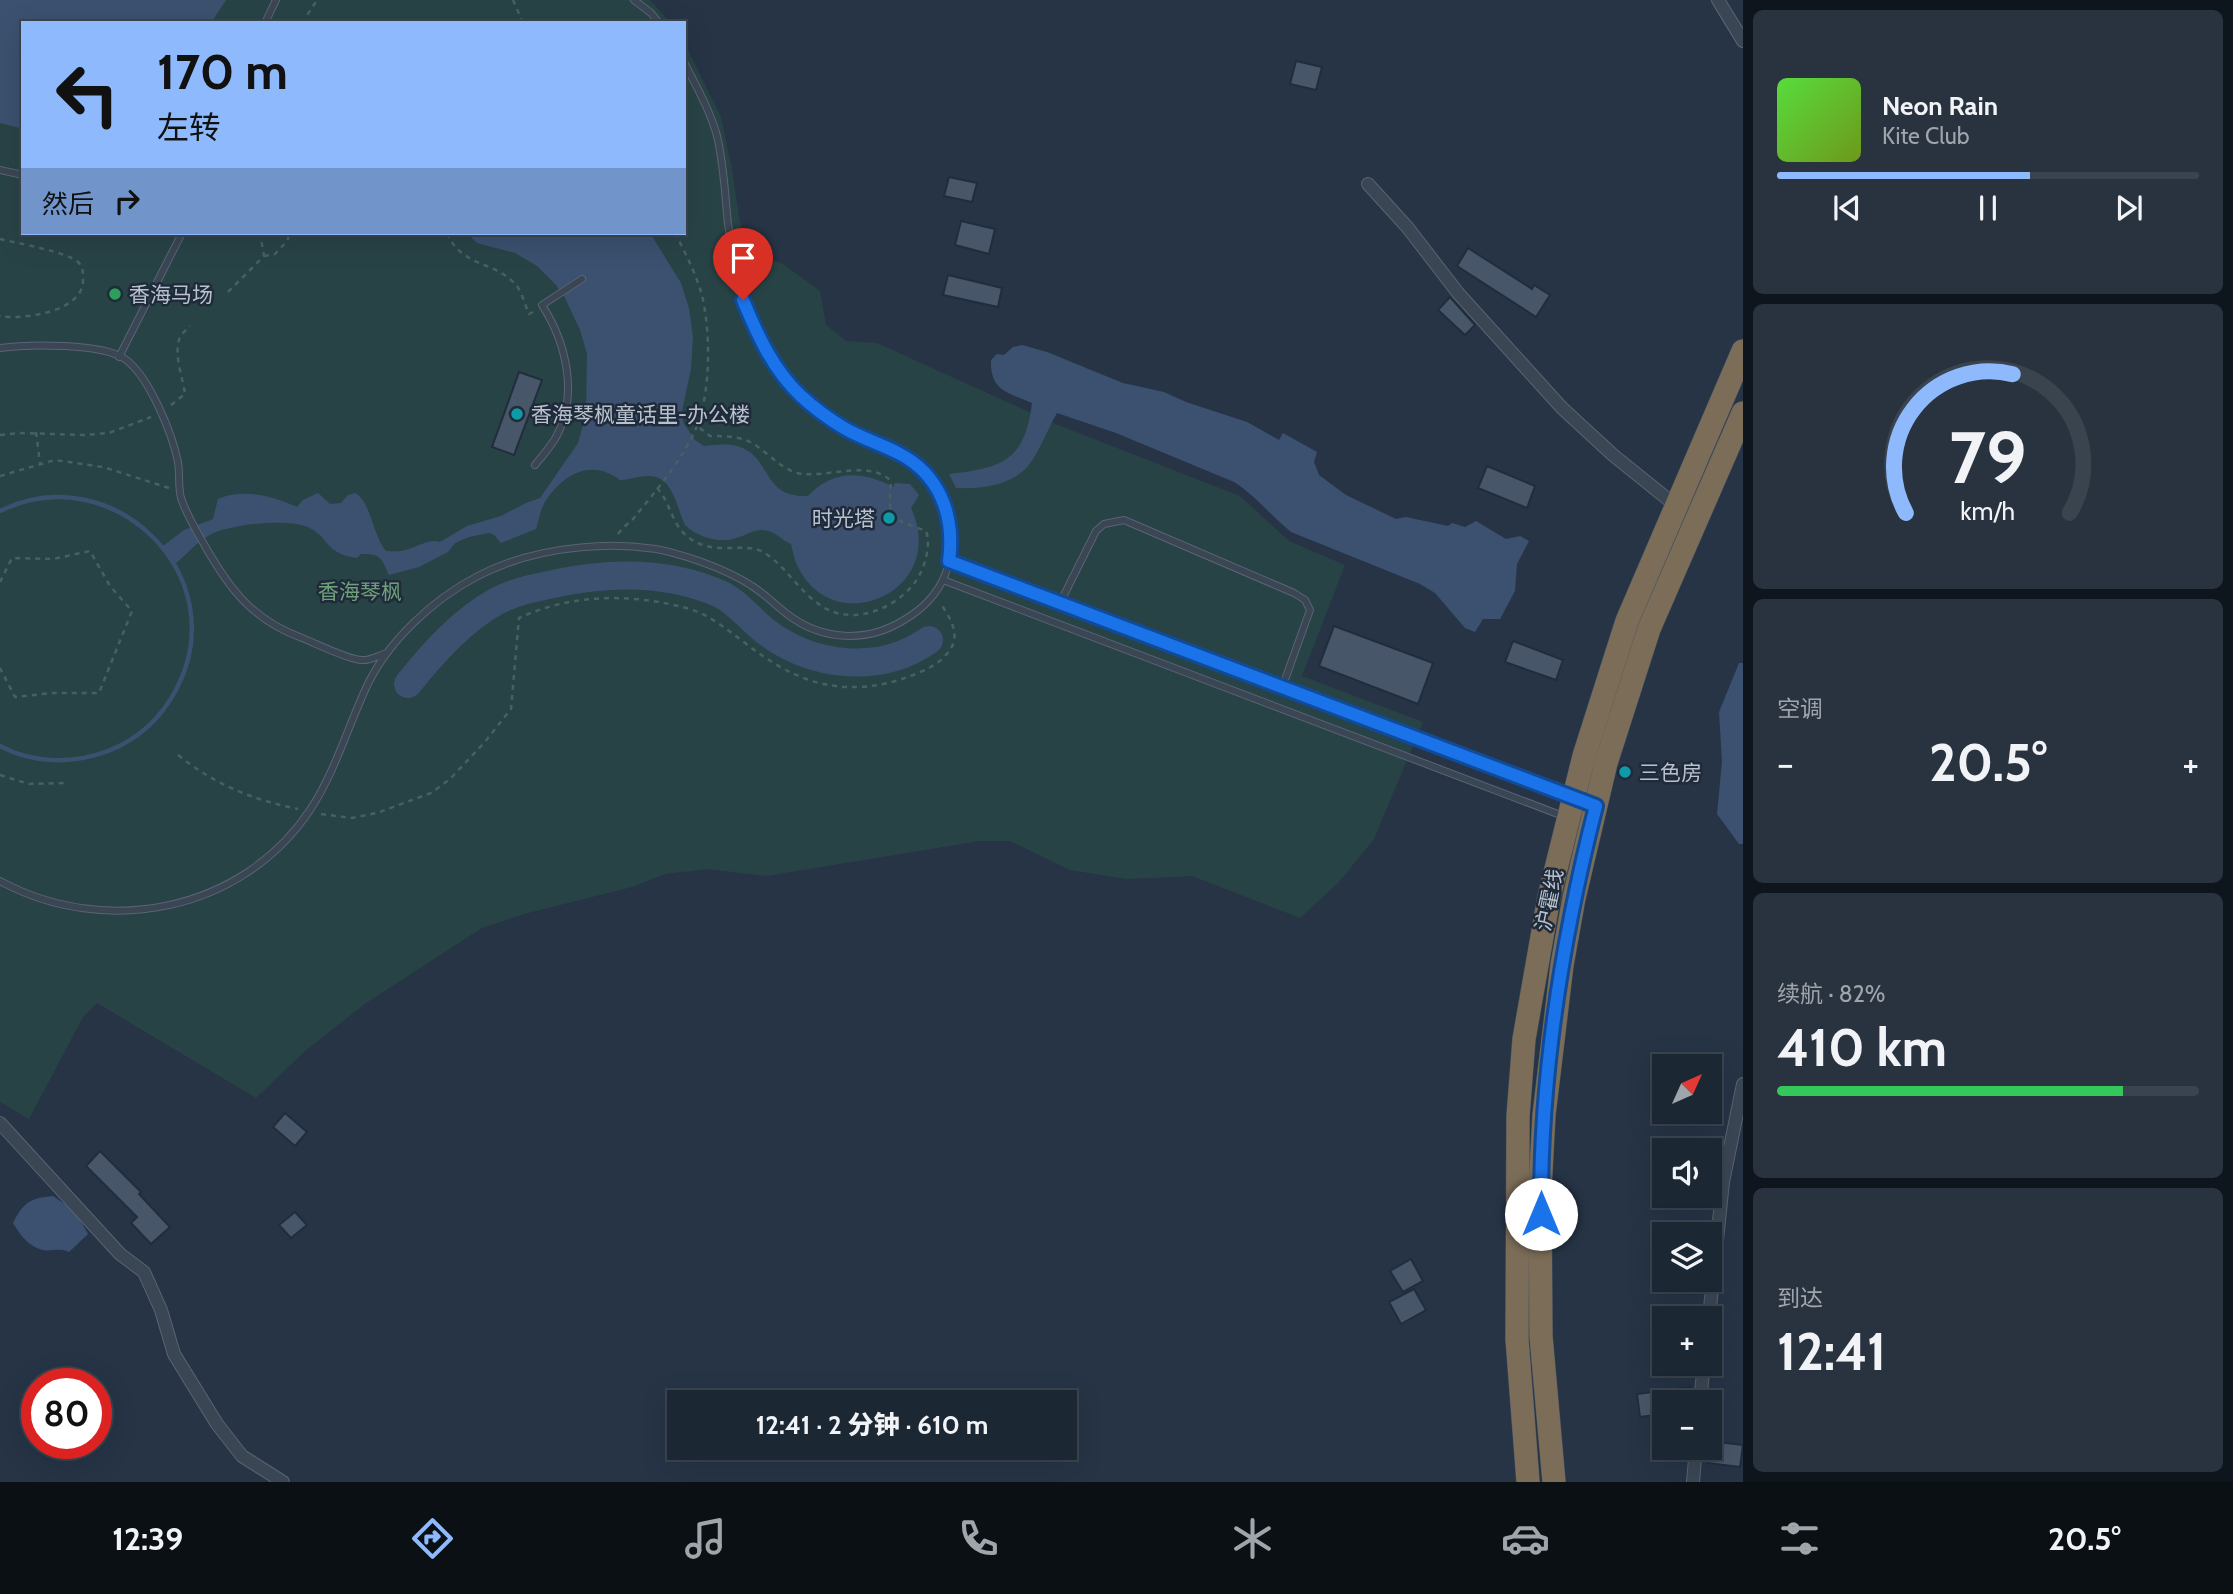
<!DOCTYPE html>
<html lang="zh">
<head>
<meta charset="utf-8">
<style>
	:root { --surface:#1c2734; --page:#293340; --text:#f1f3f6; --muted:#a0a5ac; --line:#3a444f; --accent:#8ebafd }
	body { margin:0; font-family:Cabin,"Noto Sans SC",sans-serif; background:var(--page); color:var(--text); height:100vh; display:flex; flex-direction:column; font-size:26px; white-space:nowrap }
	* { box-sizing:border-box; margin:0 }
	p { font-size:23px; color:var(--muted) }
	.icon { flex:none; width:38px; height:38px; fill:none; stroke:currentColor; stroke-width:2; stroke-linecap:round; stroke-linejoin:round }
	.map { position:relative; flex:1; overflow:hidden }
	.sheet { display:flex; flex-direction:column; gap:10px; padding:10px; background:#0f151d; width:490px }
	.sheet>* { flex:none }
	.hud { position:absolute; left:21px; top:21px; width:665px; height:214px; border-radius:0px; box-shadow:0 7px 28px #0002,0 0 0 2px var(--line); background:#8ebafd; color:#111; overflow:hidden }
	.needle { width:46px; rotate:45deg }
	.tools { position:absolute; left:1652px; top:1054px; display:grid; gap:14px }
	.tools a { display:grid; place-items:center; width:70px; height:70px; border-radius:0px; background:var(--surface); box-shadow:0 7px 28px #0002,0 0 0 2px var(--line); font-size:35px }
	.speed { position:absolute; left:21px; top:1368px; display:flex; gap:14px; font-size:35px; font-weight:700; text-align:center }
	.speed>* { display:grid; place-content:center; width:91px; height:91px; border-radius:50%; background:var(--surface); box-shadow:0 7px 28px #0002,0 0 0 2px var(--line); line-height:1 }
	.speed .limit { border:10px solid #d22; background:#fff; color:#111 }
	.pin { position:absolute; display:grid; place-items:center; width:60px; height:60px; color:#fff; margin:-72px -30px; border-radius:50% 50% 50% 0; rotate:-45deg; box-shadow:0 0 7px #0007 }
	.pin .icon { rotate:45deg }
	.me { position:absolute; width:77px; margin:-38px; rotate:0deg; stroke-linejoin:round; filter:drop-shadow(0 0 5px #0008) }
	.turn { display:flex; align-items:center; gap:24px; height:147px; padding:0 21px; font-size:32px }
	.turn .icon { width:91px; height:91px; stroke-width:2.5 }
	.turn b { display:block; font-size:49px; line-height:60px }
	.then { display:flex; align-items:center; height:66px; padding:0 21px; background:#0003; gap:14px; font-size:26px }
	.big { font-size:52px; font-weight:800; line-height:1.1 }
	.sheet .tile { flex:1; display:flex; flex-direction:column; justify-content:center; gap:10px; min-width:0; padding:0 24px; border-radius:10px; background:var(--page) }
	.sheet .dial { align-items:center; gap:0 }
	.dial svg { height:182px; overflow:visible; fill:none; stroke:var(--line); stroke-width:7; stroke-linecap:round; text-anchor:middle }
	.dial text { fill:var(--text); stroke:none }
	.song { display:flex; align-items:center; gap:21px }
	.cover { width:84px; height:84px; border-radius:10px; background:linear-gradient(135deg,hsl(110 70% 55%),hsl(80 70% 35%)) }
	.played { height:7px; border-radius:4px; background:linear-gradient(90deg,var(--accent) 60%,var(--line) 60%) }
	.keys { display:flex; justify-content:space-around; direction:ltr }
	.heat { display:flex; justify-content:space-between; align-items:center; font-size:38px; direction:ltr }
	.charge { height:10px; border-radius:5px; background:linear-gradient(90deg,#34c759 82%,var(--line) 0) }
	.trip { position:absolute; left:667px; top:1390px; width:410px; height:70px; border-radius:0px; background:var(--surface); box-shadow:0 7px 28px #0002,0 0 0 2px var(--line); font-weight:800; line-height:70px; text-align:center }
	.menu { display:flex; height:112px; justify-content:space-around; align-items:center; background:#0b1015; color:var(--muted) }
	.menu .icon { width:49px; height:49px }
	.menu .current { color:var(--accent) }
	.menu b { font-size:32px; color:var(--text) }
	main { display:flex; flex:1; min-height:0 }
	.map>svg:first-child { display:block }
	.green { fill:#284346 }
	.water { fill:#3b516f }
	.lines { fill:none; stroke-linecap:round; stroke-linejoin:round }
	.stream { stroke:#3b516f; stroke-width:4.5 }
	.river { stroke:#3b516f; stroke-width:28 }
	.building { fill:#48566a; stroke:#212d3c; stroke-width:2 }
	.lane-casing { stroke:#5a6472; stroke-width:8 }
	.street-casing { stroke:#5a6472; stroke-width:14 }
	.highway-casing { stroke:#45515f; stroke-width:24 }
	.path { stroke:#476062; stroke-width:2.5; stroke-dasharray:5 5; stroke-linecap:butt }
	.lane { stroke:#3b4655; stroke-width:6 }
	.street { stroke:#3b4655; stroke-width:12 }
	.highway { stroke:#7b6d58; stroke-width:23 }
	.route-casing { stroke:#114b97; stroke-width:18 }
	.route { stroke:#1a73e8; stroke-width:12 }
	.leisure-dot { fill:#2e9e5b; stroke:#1f2b3a; stroke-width:2.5 }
	.culture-dot { fill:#0f9aa8; stroke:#1f2b3a; stroke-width:2.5 }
	.labels { text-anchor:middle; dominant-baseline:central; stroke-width:5; stroke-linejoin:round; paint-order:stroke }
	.poi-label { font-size:21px; fill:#b9c1ce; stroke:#1f2b3a; text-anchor:start }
	.park-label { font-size:21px; fill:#6fa07a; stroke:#1f2b3a }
	.street-label { font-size:21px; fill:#b9c1ce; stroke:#1f2b3a }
</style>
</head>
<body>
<main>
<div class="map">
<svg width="1743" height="1482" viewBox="0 0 1743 1482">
	<rect width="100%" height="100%" fill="#263446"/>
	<path class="green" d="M 0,0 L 650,0 L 671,23 L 23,23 L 23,233 L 684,233 L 684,42 L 721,117 L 732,169 L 739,217 L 747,251 L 783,264 L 820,291 L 826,325 L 846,341 L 877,343 L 1058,425 L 1240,496 L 1289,541 L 1345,565 L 1302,676 L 1423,722 L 1374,839 L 1339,882 L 1300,918 L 1192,876 L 1127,879 L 1070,870 L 1010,841 L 980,841 L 766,876 L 708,869 L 665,874 L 632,887 L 524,914 L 482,928 L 366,1003 L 305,1051 L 256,1098 L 97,1003 L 83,1017 L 29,1119 L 0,1102 Z"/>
	<path class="water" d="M 0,0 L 226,0 L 211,23 L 23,23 L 23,129 L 0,123 Z
		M 467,233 L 650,233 L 681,283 L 689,308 L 693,337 L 691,369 L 682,411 L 683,422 L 695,440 L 704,446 C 715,445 727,443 737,446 C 773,456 760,498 808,496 C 833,469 863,471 893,487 L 895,483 L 910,484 L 919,495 L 911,508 C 950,591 833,643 797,565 C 794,559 793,551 791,544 C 781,540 775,530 762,530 C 752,530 745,536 736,538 C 720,544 697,537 685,525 C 676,507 674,475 647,476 C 638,476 629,480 620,480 C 591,458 563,474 545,502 C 540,510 539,520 536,529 L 501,543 L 494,535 L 489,533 L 469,537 L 455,543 L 448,552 L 419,567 L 389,575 C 382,559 381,553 361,554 L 357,558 C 323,553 330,537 308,527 C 288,518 227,524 208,536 C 196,543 186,555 175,564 L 163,546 L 184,530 L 213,519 L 218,499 C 243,488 273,496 297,507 L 303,500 L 318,493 L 330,504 L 341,503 L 348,495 L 355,493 C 371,501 372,534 386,551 C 393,551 399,552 405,550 C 417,548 428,538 440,542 L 467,526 L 501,516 L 526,503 L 540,498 L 578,443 L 586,414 L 587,354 L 580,330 L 564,296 L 556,285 L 537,266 L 515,253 L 477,243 Z
		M 1022,345 L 1047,352 L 1123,383 L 1164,392 L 1186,402 L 1247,422 L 1279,440 L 1283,433 L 1317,452 L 1314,462 L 1319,475 L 1346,495 L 1396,519 L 1406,517 L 1448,526 L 1452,523 L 1465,527 L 1476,521 L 1506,539 L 1520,536 L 1529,541 L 1517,564 L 1515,591 L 1500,619 L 1483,619 L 1475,632 L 1465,628 L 1435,593 L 1420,584 L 1291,532 C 1271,516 1256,496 1234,482 L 1116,433 L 1057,413 C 1047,430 1040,451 1028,466 C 1011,486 980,489 956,488 L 949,474 C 1002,468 1025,461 1032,403 C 1007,392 990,391 991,360 L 997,354 L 1004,355 L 1013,347 Z
		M 1739,663 L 1743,663 L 1743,844 L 1739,844 L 1717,814 L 1722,762 L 1719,712 Z
		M 53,1196 L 75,1211 L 88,1234 L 69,1252 C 62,1249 60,1250 53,1250 C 34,1253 22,1238 13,1223 C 23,1203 30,1198 53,1196 Z"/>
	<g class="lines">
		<path class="stream" d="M 0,511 C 112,456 235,575 177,688 C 162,717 139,739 108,751 C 74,764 33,764 0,746"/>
		<path class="river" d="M 408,684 C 433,653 462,620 497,601 C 516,591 538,587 558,583 C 612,572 668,571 720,594 C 737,602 750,619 765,631 C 812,667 880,675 929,640"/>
	</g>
	<path class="building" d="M 1296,61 L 1322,67 L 1316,90 L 1290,84 Z
		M 949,177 L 977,183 L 972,202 L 944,196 Z
		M 961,221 L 995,229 L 989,254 L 955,245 Z
		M 1468,248 L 1532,289 L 1534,285 L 1550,295 L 1536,317 L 1457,266 Z
		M 948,275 L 1002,288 L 998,307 L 943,295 Z
		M 1450,297 L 1475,325 L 1465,335 L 1438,310 Z
		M 519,372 L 542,380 L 514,455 L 492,447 Z
		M 1487,466 L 1535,486 L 1527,508 L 1478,488 Z
		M 1334,626 L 1433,663 L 1418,704 L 1319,666 Z
		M 1513,641 L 1563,660 L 1556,680 L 1505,662 Z
		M 285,1113 L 307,1132 L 295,1146 L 273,1127 Z
		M 100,1151 L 141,1192 L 139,1194 L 170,1227 L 151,1244 L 131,1223 L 137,1217 L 86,1166 Z
		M 295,1212 L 307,1225 L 291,1238 L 279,1225 Z
		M 1411,1259 L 1423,1281 L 1403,1292 L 1390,1271 Z
		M 1414,1289 L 1426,1310 L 1401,1324 L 1389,1302 Z
		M 1690,1387 L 1691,1402 L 1664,1402 L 1664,1414 L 1640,1417 L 1637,1394 Z
		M 1710,1441 L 1743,1445 L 1740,1467 L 1708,1463 Z"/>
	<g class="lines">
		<defs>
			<path id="lane" d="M 634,0 L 651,13 L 659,23
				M 265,23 L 276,0
				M 0,170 L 23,175
				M 0,348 C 28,344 102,343 125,359 C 149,376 172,433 178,462 C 180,474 178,487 181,498 C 187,516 196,530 205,546 C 230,590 253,620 302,638 C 315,643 349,660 362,660 C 369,661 380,655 387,653
				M 119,357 L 182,233
				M 535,465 C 542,457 549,448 555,439 C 579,397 567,344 542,305 L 582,279
				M 949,561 L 1568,797
				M 943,580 L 1563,816
				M 1060,603 L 1096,531 L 1104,524 L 1124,520 L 1294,593 L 1305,600 L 1310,610 L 1282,688
				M 0,881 C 105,938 242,912 310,810 C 335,772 347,729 366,688 C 387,642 433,599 478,576 C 535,546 625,536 687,557 C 709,564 732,573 752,586 C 765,594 775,605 787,614 C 822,641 867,643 904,620 C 921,610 937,595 945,575 C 952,557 951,541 949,522 C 939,461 897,455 850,431 C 827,420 804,401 787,381 C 750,337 736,280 728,224 C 725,195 724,165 717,136 C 710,110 696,86 684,62"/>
			<path id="street" d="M 1718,0 L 1743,41
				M 1368,184 L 1408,228 L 1458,293 L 1562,408 L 1613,455 L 1675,505
				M 0,1123 L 120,1254 L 144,1272 L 161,1310 L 174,1354 L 217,1424 L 242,1456 L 283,1482
				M 1709,1318 L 1723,1182 L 1743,1084
				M 1700,1402 L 1704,1363
				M 1693,1482 L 1696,1447"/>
			<path id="highway" d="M 1528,1482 L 1517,1339 L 1518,1116 L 1524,1039 L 1549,897 L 1584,756 L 1627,621 L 1743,351
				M 1554,1482 L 1541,1336 L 1540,1190 L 1544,1115 L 1562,965 L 1574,898 L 1606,763 L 1649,629 L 1743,413"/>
		</defs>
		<use href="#lane" class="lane-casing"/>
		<use href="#street" class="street-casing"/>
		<use href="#highway" class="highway-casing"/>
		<path class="path" d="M 513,0 L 523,23
			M 302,23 L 317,0
			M 447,233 C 462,268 494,260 516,285 C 522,292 525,305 529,314 L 533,312
			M 0,239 C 17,243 67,252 78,262 C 84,268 83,274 83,282 C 81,312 23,320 0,316
			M 264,256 L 275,254 L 287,241 L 290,233
			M 228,292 L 264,256 L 260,233
			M 171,405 L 185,394 C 183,378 174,356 179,340 C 180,335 186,330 190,326
			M 36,432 L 40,463
			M 0,435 L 20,433 L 84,435 L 109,433 L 151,417
			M 0,476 L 55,460 L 103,467 L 169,488
			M 657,488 C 671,503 671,524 688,537 C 715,558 744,540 765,553 C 786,567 799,591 820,605 C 849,626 891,611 912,586 C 923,574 932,547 926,531 C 889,517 888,521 891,481 C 870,460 829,477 802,474 C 782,471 769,453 752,443 C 739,436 725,436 710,436 L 697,426
			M 618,534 C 622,528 628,524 633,519 C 656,491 683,459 697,426 C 711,391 711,328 701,292 C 695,272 685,252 675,233
			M 0,582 L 12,558 L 53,559 L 90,551 L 110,586 L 132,611 L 99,693 L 52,693 L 15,697 L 0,668
			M 178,755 C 214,784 253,800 298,809
			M 0,775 L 29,784 L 65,783
			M 321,814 L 352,818 L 377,813 L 431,793 L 450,779 L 484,743 L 511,709 L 519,618 C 571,594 630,593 686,608 C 709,614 726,629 745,643 C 789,677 830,696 888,683 C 904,679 934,669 945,656 C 963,638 952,621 941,604"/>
		<use href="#lane" class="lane"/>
		<use href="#street" class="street"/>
		<use href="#highway" class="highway"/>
	</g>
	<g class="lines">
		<defs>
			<path id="route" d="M 743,300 C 757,334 773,370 801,396 C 814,408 829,419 844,428 C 861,438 881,444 898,453 C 940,474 955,516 949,561 L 1596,806 C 1562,939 1540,1077 1541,1214"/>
		</defs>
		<use href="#route" class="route-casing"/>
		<use href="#route" class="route"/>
	</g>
	<circle class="leisure-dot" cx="115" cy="294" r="7"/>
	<g class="culture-dot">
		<circle cx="517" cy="414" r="7"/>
		<circle cx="889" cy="518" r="7"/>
		<circle cx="1625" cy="772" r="7"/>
	</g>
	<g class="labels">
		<g class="poi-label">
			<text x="129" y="294">香海马场</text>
			<text x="531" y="414">香海琴枫童话里-办公楼</text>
			<text x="875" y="518" text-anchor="end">时光塔</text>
			<text x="1639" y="772">三色房</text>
		</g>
		<g class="park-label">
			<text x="360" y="591">香海琴枫</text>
		</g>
		<g class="street-label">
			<text transform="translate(1549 900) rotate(-78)">沪霍线</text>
		</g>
	</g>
</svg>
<div class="tools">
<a><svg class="needle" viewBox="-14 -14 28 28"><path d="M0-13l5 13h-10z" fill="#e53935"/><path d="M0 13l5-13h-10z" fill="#a0a5ac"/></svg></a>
<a><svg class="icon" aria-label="sound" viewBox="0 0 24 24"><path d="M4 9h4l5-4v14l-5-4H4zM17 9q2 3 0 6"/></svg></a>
<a><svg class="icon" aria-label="layers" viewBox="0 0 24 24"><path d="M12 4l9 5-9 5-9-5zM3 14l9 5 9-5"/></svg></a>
<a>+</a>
<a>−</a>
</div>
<div class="speed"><div class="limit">80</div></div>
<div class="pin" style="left:743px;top:300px;background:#d93025"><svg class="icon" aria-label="arrive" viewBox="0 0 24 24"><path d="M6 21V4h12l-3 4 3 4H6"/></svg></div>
<svg class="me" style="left:1541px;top:1214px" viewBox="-20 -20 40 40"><circle r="19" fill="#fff"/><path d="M0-13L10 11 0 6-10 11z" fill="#1a73e8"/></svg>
<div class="trip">12:41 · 2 分钟 · 610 m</div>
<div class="hud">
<div class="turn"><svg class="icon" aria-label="left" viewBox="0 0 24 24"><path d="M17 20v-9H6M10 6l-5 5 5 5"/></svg><div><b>170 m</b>左转</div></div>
<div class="then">然后<svg class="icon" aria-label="right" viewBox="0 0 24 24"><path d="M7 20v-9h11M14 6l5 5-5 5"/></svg></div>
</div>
</div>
<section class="sheet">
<div class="tile">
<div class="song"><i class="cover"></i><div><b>Neon Rain</b><p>Kite Club</p></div></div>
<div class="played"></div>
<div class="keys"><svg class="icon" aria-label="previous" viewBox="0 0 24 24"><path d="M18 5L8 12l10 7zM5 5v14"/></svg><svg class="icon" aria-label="pause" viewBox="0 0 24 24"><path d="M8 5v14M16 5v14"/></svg><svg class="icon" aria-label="next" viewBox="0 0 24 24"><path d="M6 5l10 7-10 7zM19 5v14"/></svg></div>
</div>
<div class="tile dial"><svg viewBox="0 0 100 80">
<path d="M14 69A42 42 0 1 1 86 69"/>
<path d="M14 69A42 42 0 0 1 61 8" stroke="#8ebafd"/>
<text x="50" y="56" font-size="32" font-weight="700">79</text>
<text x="50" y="72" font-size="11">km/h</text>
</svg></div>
<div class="tile"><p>空调</p>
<div class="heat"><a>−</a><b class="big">20.5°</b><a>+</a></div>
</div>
<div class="tile"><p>续航 · 82%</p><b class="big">410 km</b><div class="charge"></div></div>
<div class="tile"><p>到达</p><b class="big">12:41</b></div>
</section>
</main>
<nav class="menu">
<b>12:39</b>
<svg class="icon current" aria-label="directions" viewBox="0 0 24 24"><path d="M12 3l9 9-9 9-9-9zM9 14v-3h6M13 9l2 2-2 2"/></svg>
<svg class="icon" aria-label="music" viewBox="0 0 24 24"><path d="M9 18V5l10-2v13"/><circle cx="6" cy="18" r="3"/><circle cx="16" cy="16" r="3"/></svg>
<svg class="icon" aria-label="phone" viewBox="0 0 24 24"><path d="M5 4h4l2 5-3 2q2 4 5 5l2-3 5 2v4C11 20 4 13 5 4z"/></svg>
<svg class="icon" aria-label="climate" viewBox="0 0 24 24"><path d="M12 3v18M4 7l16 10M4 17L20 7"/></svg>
<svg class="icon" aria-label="car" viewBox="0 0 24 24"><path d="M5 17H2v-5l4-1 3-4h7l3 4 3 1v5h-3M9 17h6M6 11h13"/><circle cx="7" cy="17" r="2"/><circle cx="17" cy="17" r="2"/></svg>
<svg class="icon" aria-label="filters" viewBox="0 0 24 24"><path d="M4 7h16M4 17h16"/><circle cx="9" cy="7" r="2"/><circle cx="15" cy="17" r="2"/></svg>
<b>20.5°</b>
</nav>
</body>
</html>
